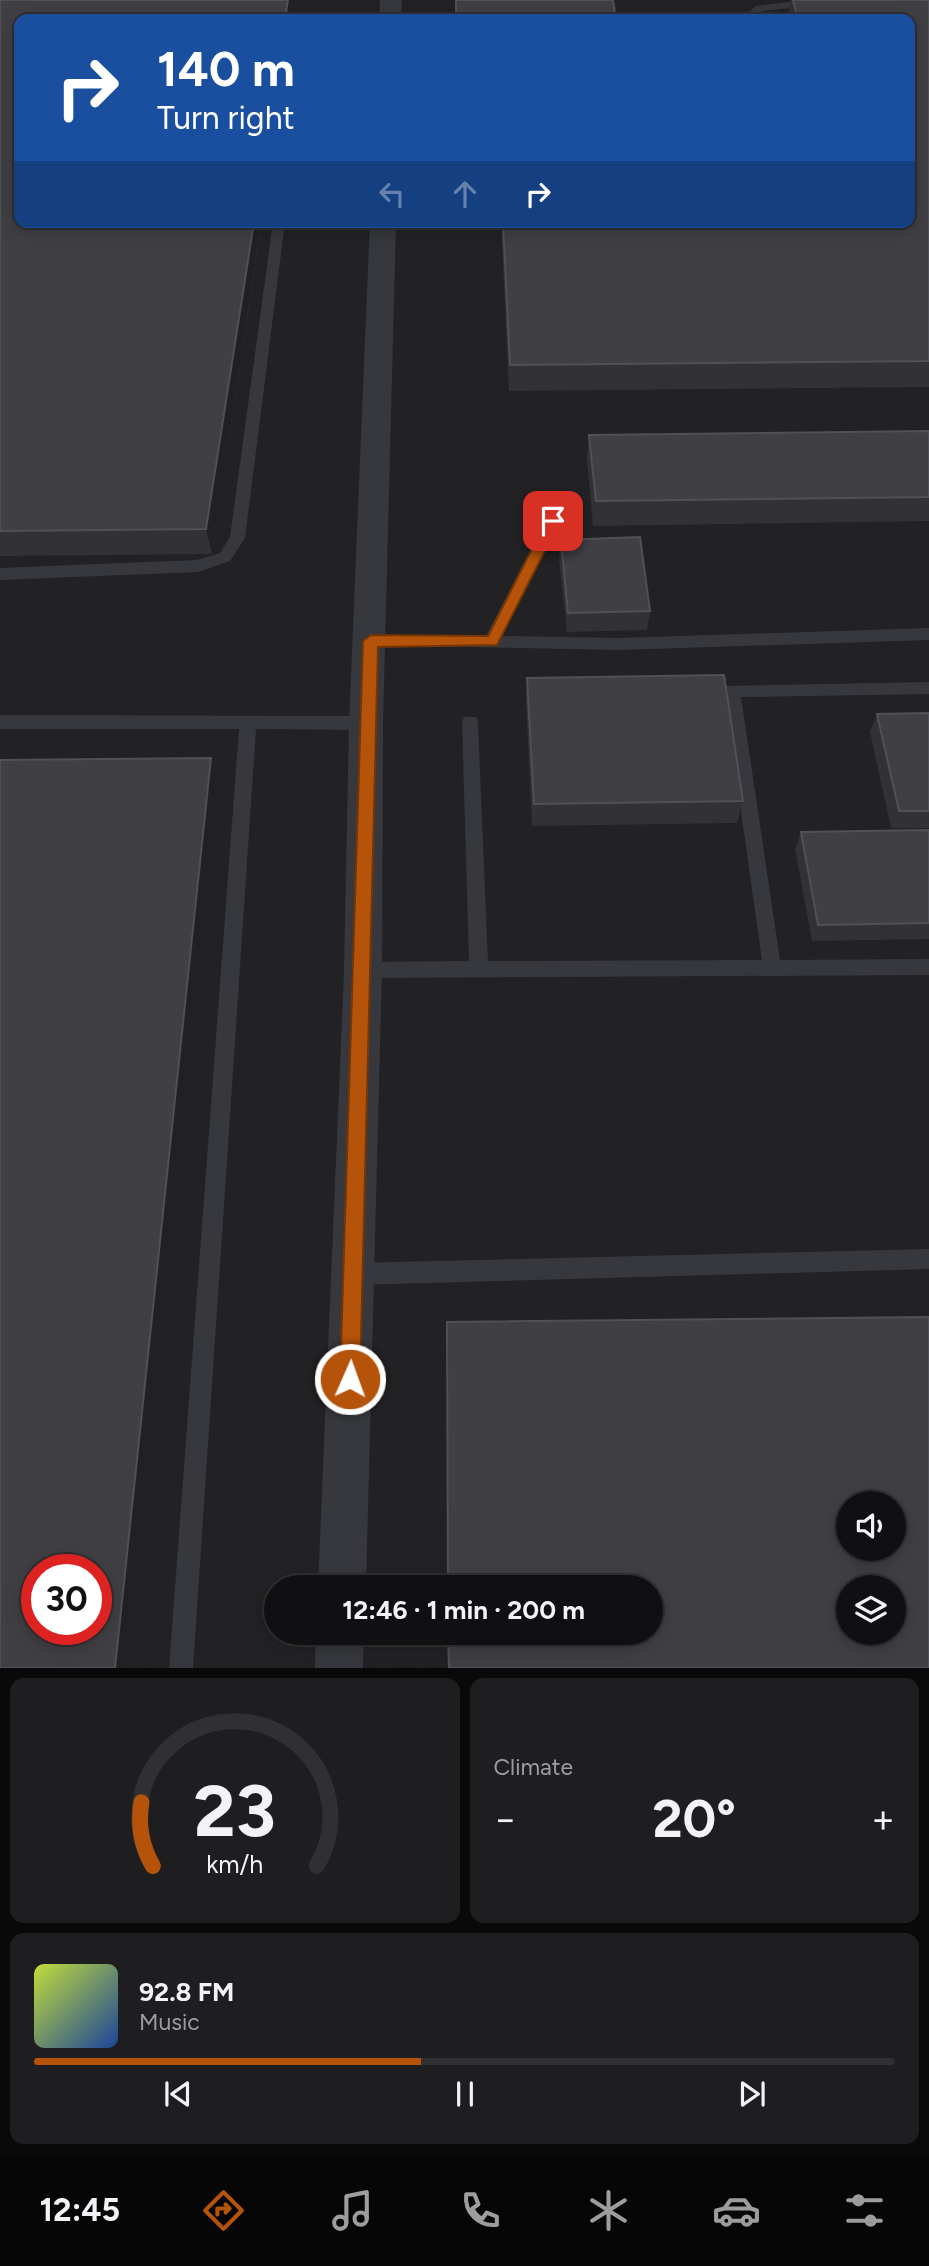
<!DOCTYPE html>
<html lang="en">
<head>
<meta charset="utf-8">
<style>
	:root { --surface:#101012; --page:#1e1e20; --text:#f1f3f6; --muted:#9c9d9f; --line:#303032; --accent:#b45309 }
	body { margin:0; font-family:Figtree,sans-serif; background:var(--page); color:var(--text); height:100vh; display:flex; flex-direction:column; font-size:26px; white-space:nowrap }
	* { box-sizing:border-box; margin:0 }
	p { font-size:23px; color:var(--muted) }
	.icon { flex:none; width:38px; height:38px; fill:none; stroke:currentColor; stroke-width:2; stroke-linecap:round; stroke-linejoin:round }
	.map { position:relative; height:1668px; overflow:hidden }
	.details { display:flex; flex-direction:column; gap:10px; padding:10px; background:#09090a; flex:1 }
	.details>* { flex:none }
	.banner { position:absolute; left:14px; top:14px; width:901px; height:214px; border-radius:14px; box-shadow:0 4px 18px #0003,0 0 0 2px var(--line); background:#1a4fa0; color:#fff; overflow:hidden }
	.controls { position:absolute; left:836px; top:1491px; display:grid; gap:14px }
	.controls a { display:grid; place-items:center; width:70px; height:70px; border-radius:50%; background:var(--surface); box-shadow:0 4px 18px #0003,0 0 0 2px var(--line); font-size:35px }
	.speed { position:absolute; left:21px; top:1554px; display:flex; gap:14px; font-size:35px; font-weight:700; text-align:center }
	.speed>* { display:grid; place-content:center; width:91px; height:91px; border-radius:50%; background:var(--surface); box-shadow:0 4px 18px #0003,0 0 0 2px var(--line); line-height:1 }
	.speed .limit { border:10px solid #d22; background:#fff; color:#111 }
	.pin { position:absolute; display:grid; place-items:center; width:60px; height:60px; color:#fff; margin:-30px; border-radius:14px; box-shadow:0 4px 10px #0006 }
	.me { position:absolute; width:77px; margin:-38px; rotate:2deg; stroke-linejoin:round; filter:drop-shadow(0 0 5px #0008) }
	.turn { display:flex; align-items:center; gap:24px; height:147px; padding:0 28px; font-size:32px }
	.turn .icon { width:91px; height:91px; stroke-width:2.5 }
	.turn b { display:block; font-size:49px; line-height:60px }
	.lanes { display:flex; align-items:center; height:66px; padding:0 28px; background:#0003; justify-content:center; gap:35px; direction:ltr }
	.lanes .off { opacity:.35 }
	.big { font-size:52px; font-weight:700; line-height:1.1 }
	.details .widget { flex:1; display:flex; flex-direction:column; justify-content:center; gap:10px; min-width:0; padding:0 24px; border-radius:14px; background:var(--page) }
	.details .dial { align-items:center; gap:0 }
	.dial svg { height:182px; overflow:visible; fill:none; stroke:var(--line); stroke-width:7; stroke-linecap:round; text-anchor:middle }
	.dial text { fill:var(--text); stroke:none }
	.song { display:flex; align-items:center; gap:21px }
	.cover { width:84px; height:84px; border-radius:10px; background:linear-gradient(135deg,hsl(70 70% 55%),hsl(220 70% 35%)) }
	.played { height:7px; border-radius:4px; background:linear-gradient(90deg,var(--accent) 45%,var(--line) 45%) }
	.keys { display:flex; justify-content:space-around; direction:ltr }
	.heat { display:flex; justify-content:space-between; align-items:center; font-size:38px; direction:ltr }
	.details .tiles { flex:1; display:grid; gap:10px; grid-template-columns:1fr 1fr }
	.widget:last-child { grid-column:span 2 }
	.trip { position:absolute; left:264px; top:1575px; width:399px; height:70px; border-radius:35px; background:var(--surface); box-shadow:0 4px 18px #0003,0 0 0 2px var(--line); font-weight:700; line-height:70px; text-align:center }
	.menu { display:flex; height:112px; justify-content:space-around; align-items:center; background:#060607; color:var(--muted) }
	.menu .icon { width:49px; height:49px }
	.menu .active { color:var(--accent) }
	.menu b { font-size:32px; color:var(--text) }
	.map>svg:first-child { display:block }
	.built { fill:#222225; fill-rule:evenodd }
	.lines { fill:none; stroke-linecap:round; stroke-linejoin:round }
	.lane { fill:#37383d; fill-rule:evenodd }
	.street { fill:#37383d; fill-rule:evenodd }
	.wall { fill:#323236 }
	.shaded-wall { fill:#212124 }
	.building { fill:#3f3f44; stroke:#4f5156; stroke-width:2; fill-rule:evenodd }
	.route { fill:#b45309; stroke:#753606; stroke-width:2 }
</style>
</head>
<body>
<div class="map">
<svg width="929" height="1668" viewBox="0 0 929 1668">
	<rect width="100%" height="100%" fill="#161618"/>
	<path class="built" d="M 0,0 L 929,0 L 929,1667 L 0,1668 ZM 19,19 L 910,19 L 910,222 L 19,222 ZM 849,1503 L 894,1503 L 894,1549 L 849,1549 ZM 37,1570 L 96,1570 L 96,1629 L 37,1629 ZM 276,1587 L 651,1587 L 651,1633 L 276,1633 ZM 849,1587 L 894,1587 L 894,1633 L 849,1633 Z"/>
	<g class="lines">
		<path class="lane" d="M 806,0 L 842,0 L 837,3 L 763,11 L 752,19 L 740,19 L 756,6 Z
			M 273,222 L 285,222 L 245,538 L 230,561 L 198,572 L 0,580 L 0,568 L 197,560 L 220,553 L 230,537 Z
			M 553,516 L 560,521 L 502,636 L 619,638 L 929,628 L 929,640 L 619,650 L 365,645 L 363,641 L 365,637 L 371,635 L 486,636 L 546,521 Z
			M 929,682 L 929,694 L 741,697 L 780,960 L 929,959 L 929,975 L 363,978 L 356,976 L 354,970 L 356,964 L 363,962 L 469,961 L 462,722 L 464,717 L 476,717 L 478,722 L 488,961 L 762,960 L 724,691 L 726,686 Z
			M 0,715 L 366,716 L 372,718 L 374,723 L 372,728 L 366,730 L 256,729 L 193,1668 L 169,1668 L 239,729 L 0,729 Z
			M 929,1249 L 929,1269 L 353,1285 L 346,1281 L 342,1274 L 346,1267 L 353,1263 Z"/>
		<path class="street" d="M 380,0 L 402,0 L 401,19 L 379,19 Z
			M 370,222 L 396,222 L 383,723 L 382,970 L 366,1587 L 318,1587 L 344,970 L 349,723 Z
			M 316,1633 L 364,1633 L 363,1668 L 315,1668 Z"/>
	</g>
	<path class="wall" d="M 0,0 L 290,0 L 292,18 L 212,554 L 0,556 Z
		M 791,0 L 929,0 L 929,387 L 509,391 L 501,222 L 910,222 L 910,19 L 787,19 Z
		M 929,431 L 929,521 L 593,526 L 587,460 L 589,435 Z
		M 561,540 L 650,611 L 647,630 L 567,632 L 559,559 Z
		M 527,678 L 743,801 L 737,823 L 532,826 L 526,701 Z
		M 929,713 L 929,828 L 891,828 L 870,732 L 877,714 Z
		M 929,830 L 929,939 L 812,941 L 795,849 L 801,832 Z"/>
	<path class="shaded-wall" d="M 288,0 L 290,0 L 292,19 L 285,19 Z
		M 254,222 L 261,222 L 212,554 L 206,529 Z
		M 211,758 L 217,780 L 127,1668 L 115,1668 Z"/>
	<path class="building" d="M 0,0 L 288,0 L 285,19 L 19,19 L 19,222 L 254,222 L 206,529 L 0,531 Z
		M 456,0 L 613,0 L 616,19 L 456,19 Z
		M 793,0 L 929,0 L 929,361 L 510,365 L 503,222 L 910,222 L 910,19 L 798,19 Z
		M 929,431 L 929,497 L 596,501 L 589,435 Z
		M 640,537 L 650,611 L 568,613 L 561,540 Z
		M 724,675 L 743,801 L 534,804 L 527,678 Z
		M 929,713 L 929,811 L 899,811 L 877,714 Z
		M 211,758 L 115,1668 L 0,1668 L 0,760 ZM 37,1570 L 96,1570 L 96,1629 L 37,1629 Z
		M 929,830 L 929,923 L 818,925 L 801,832 Z
		M 929,1317 L 929,1668 L 449,1668 L 448,1633 L 651,1633 L 651,1587 L 448,1587 L 447,1322 ZM 849,1503 L 894,1503 L 894,1549 L 849,1549 ZM 849,1587 L 894,1587 L 894,1633 L 849,1633 Z"/>
	<path class="route" d="M 553,516 L 560,521 L 497,645 L 378,647 L 360,1379 L 357,1386 L 350,1389 L 343,1386 L 340,1379 L 363,641 L 371,635 L 488,636 L 546,521 Z"/>
</svg>
<div class="controls">
<a><svg class="icon" aria-label="sound" viewBox="0 0 24 24"><path d="M4 9h4l5-4v14l-5-4H4zM17 9q2 3 0 6"/></svg></a>
<a><svg class="icon" aria-label="layers" viewBox="0 0 24 24"><path d="M12 4l9 5-9 5-9-5zM3 14l9 5 9-5"/></svg></a>
</div>
<div class="speed"><div class="limit">30</div></div>
<div class="pin" style="left:553px;top:521px;background:#d93025"><svg class="icon" aria-label="arrive" viewBox="0 0 24 24"><path d="M6 21V4h12l-3 4 3 4H6"/></svg></div>
<svg class="me" style="left:350px;top:1379px" viewBox="-20 -20 40 40"><circle r="17" fill="#b45309" stroke="#fff" stroke-width="3"/><path d="M0-11L8 9 0 5-8 9z" fill="#fff"/></svg>
<div class="trip">12:46 · 1 min · 200 m</div>
<div class="banner">
<div class="turn"><svg class="icon" aria-label="right" viewBox="0 0 24 24"><path d="M7 20v-9h11M14 6l5 5-5 5"/></svg><div><b>140 m</b>Turn right</div></div>
<div class="lanes"><svg class="icon off" aria-label="left" viewBox="0 0 24 24"><path d="M17 20v-9H6M10 6l-5 5 5 5"/></svg><svg class="icon off" aria-label="ahead" viewBox="0 0 24 24"><path d="M12 20V5M6 11l6-6 6 6"/></svg><svg class="icon" aria-label="right" viewBox="0 0 24 24"><path d="M7 20v-9h11M14 6l5 5-5 5"/></svg></div>
</div>
</div>
<section class="details">
<div class="tiles">
<div class="widget dial"><svg viewBox="0 0 100 80">
<path d="M14 69A42 42 0 1 1 86 69"/>
<path d="M14 69A42 42 0 0 1 9 41" stroke="#b45309"/>
<text x="50" y="56" font-size="32" font-weight="700">23</text>
<text x="50" y="72" font-size="11">km/h</text>
</svg></div>
<div class="widget"><p>Climate</p>
<div class="heat"><a>−</a><b class="big">20°</b><a>+</a></div>
</div>
<div class="widget">
<div class="song"><i class="cover"></i><div><b>92.8 FM</b><p>Music</p></div></div>
<div class="played"></div>
<div class="keys"><svg class="icon" aria-label="previous" viewBox="0 0 24 24"><path d="M18 5L8 12l10 7zM5 5v14"/></svg><svg class="icon" aria-label="pause" viewBox="0 0 24 24"><path d="M8 5v14M16 5v14"/></svg><svg class="icon" aria-label="next" viewBox="0 0 24 24"><path d="M6 5l10 7-10 7zM19 5v14"/></svg></div>
</div>
</div>
</section>
<nav class="menu">
<b>12:45</b>
<svg class="icon active" aria-label="directions" viewBox="0 0 24 24"><path d="M12 3l9 9-9 9-9-9zM9 14v-3h6M13 9l2 2-2 2"/></svg>
<svg class="icon" aria-label="music" viewBox="0 0 24 24"><path d="M9 18V5l10-2v13"/><circle cx="6" cy="18" r="3"/><circle cx="16" cy="16" r="3"/></svg>
<svg class="icon" aria-label="phone" viewBox="0 0 24 24"><path d="M5 4h4l2 5-3 2q2 4 5 5l2-3 5 2v4C11 20 4 13 5 4z"/></svg>
<svg class="icon" aria-label="climate" viewBox="0 0 24 24"><path d="M12 3v18M4 7l16 10M4 17L20 7"/></svg>
<svg class="icon" aria-label="car" viewBox="0 0 24 24"><path d="M5 17H2v-5l4-1 3-4h7l3 4 3 1v5h-3M9 17h6M6 11h13"/><circle cx="7" cy="17" r="2"/><circle cx="17" cy="17" r="2"/></svg>
<svg class="icon" aria-label="filters" viewBox="0 0 24 24"><path d="M4 7h16M4 17h16"/><circle cx="9" cy="7" r="2"/><circle cx="15" cy="17" r="2"/></svg>
</nav>
</body>
</html>
